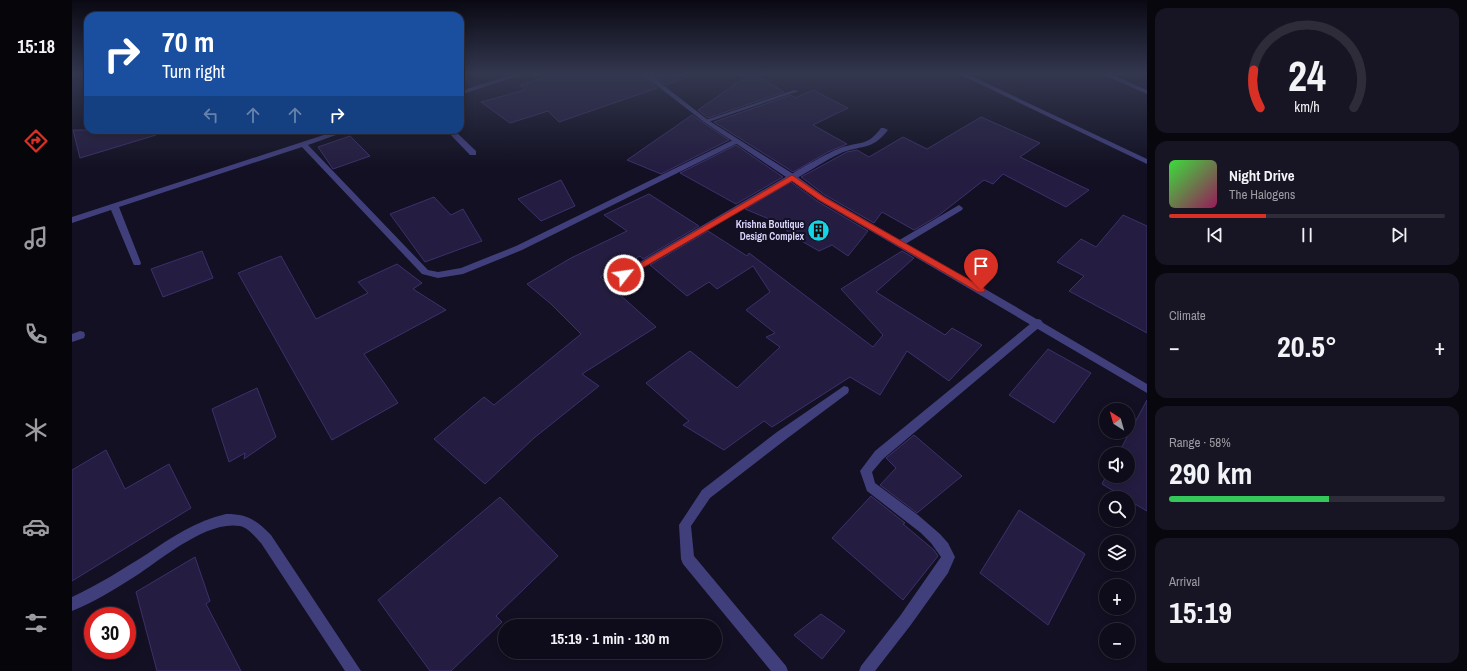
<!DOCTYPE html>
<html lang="en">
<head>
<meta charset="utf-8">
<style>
	:root { --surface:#0e0c1a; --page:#171523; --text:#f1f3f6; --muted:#9b9ba2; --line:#2e2c39; --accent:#d93025 }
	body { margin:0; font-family:"Archivo Narrow",sans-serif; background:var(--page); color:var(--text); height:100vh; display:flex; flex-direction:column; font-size:15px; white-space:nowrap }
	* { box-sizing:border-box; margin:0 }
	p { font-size:13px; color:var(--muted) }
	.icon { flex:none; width:22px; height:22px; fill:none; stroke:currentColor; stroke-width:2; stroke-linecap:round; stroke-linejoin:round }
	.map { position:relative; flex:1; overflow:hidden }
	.panel { display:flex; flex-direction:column; gap:8px; padding:8px; background:#08070e; width:320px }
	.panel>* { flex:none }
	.hud { position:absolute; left:12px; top:12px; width:380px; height:122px; border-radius:12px; box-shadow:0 2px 10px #0003,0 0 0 1px var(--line); background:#1a4fa0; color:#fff; overflow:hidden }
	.needle { width:26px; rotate:323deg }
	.tools { position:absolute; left:1027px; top:403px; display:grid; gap:8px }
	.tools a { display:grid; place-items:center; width:36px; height:36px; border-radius:50%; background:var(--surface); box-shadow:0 2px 10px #0003,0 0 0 1px var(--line); font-size:20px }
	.speed { position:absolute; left:12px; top:607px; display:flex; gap:8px; font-size:20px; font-weight:700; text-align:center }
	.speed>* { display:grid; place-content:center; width:52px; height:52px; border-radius:50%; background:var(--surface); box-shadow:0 2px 10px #0003,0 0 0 1px var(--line); line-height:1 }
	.speed .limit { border:6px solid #d22; background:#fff; color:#111 }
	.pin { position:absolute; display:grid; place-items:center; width:34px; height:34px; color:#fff; margin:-41px -17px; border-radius:50% 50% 50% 0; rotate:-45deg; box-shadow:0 0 4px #0007 }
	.pin .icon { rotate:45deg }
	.me { position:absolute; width:44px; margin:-22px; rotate:60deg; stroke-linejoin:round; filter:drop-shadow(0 0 3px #0008) }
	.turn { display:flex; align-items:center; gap:14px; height:84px; padding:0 12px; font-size:18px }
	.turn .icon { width:52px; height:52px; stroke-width:2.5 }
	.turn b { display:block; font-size:28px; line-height:34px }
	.lanes { display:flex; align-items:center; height:38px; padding:0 12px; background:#0003; justify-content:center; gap:20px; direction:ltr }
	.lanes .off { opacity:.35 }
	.big { font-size:30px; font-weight:700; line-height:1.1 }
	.panel .tile { flex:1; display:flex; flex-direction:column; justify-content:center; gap:6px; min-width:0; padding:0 14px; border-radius:12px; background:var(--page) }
	.panel .dial { align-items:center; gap:0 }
	.dial svg { height:104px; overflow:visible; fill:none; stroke:var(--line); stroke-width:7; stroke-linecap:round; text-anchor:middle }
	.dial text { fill:var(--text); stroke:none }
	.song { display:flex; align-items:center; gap:12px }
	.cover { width:48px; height:48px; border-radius:6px; background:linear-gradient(135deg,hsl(120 70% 55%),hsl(330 70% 35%)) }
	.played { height:4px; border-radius:2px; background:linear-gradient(90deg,var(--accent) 35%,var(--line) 35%) }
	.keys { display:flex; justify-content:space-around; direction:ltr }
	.heat { display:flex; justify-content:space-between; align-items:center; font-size:22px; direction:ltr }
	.charge { height:6px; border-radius:3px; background:linear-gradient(90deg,#34c759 58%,var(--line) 0) }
	.trip { position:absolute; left:426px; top:619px; width:224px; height:40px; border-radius:20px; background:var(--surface); box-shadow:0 2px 10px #0003,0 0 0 1px var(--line); font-weight:700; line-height:40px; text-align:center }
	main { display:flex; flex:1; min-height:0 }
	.menu { display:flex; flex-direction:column; width:72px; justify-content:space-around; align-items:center; background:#06050a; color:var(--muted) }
	.menu .icon { width:28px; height:28px }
	.menu .active { color:var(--accent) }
	.menu b { font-size:18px; color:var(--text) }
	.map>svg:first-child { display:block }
	.building { fill:#241d41; stroke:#3c316b }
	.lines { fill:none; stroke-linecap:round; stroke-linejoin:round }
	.service { fill:#403f7c; fill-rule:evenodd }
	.minor { fill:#403f7c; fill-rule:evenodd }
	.tertiary { fill:#403f7c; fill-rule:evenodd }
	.route { fill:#d93025; stroke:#8d1f18 }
	.labels { text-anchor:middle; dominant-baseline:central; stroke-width:4; stroke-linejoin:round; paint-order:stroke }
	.poi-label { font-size:10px; font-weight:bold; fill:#d8d4fb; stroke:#121022; text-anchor:end }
</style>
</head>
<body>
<main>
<nav class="menu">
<b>15:18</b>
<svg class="icon active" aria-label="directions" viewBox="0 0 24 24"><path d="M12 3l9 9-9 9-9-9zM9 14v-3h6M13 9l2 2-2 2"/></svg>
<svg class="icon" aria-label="music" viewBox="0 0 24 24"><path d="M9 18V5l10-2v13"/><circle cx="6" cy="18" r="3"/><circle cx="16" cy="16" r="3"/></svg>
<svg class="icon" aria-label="phone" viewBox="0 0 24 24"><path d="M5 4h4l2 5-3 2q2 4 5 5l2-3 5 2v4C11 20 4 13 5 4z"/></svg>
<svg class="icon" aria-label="climate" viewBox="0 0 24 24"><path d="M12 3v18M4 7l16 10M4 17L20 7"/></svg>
<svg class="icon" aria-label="car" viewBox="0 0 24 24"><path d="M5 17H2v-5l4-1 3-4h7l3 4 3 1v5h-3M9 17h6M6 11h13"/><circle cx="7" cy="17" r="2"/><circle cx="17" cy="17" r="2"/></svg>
<svg class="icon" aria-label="filters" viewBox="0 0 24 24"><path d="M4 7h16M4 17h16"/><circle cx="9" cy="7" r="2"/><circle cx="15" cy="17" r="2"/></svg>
</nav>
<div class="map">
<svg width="1075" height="671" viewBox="0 0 1075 671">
	<rect width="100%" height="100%" fill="#121022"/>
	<path class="building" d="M 481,74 L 569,74 L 585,88 L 487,122 L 476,111 L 438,123 L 409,102 L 453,90 L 448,85 Z
		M 579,74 L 615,74 L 616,77 L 594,85 Z
		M 678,74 L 682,74 L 712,92 L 636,118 L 626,110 Z
		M 741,90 L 776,108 L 741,125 L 775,144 L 756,152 L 721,172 L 642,122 L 719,95 L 723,98 Z
		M 620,115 L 657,140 L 589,174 L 555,160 Z
		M 909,117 L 968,143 L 948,157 L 1017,190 L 994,207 L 931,174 L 921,184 L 912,180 L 866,216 L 842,230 L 810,212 L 802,223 L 753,195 L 729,177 L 775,152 L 785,150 L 797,157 L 831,137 L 855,149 Z
		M 1,130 L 83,130 L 84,135 L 8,158 Z
		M 278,136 L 298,156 L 261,169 L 246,147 Z
		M 664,145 L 711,177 L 664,204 L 608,173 Z
		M 489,180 L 503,206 L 469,221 L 446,199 Z
		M 719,182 L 745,201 L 796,231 L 776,256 L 760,245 L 747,251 L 719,235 L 709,224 L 673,209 Z
		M 577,194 L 627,226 L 571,259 L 568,256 L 528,277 L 584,327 L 510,374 L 527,386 L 462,438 L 413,484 L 362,439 L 412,397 L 422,405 L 509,334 L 479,304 L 455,284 L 499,258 L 555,231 L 532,215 Z
		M 362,197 L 379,215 L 391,209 L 410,241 L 353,262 L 318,214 Z
		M 1051,215 L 1075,226 L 1075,333 L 997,291 L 1012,276 L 985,262 L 1009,239 L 1024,247 Z
		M 636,231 L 675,256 L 677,253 L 801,347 L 811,335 L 769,289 L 830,251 L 842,258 L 804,292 L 873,335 L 880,328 L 910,345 L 877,381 L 835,351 L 808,395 L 778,377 L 700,427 L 692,421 L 652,450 L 611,425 L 617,421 L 574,383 L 618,351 L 665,388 L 708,347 L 694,337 L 703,333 L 674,310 L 698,292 L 681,266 L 645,289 L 637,282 L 615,296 L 578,265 Z
		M 130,251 L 141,278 L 91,297 L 79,269 Z
		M 209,256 L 244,319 L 296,293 L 286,282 L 325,264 L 350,283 L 341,289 L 374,310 L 292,354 L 326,403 L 260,440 L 166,273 Z
		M 976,349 L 1019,373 L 982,423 L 937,395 Z
		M 185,388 L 204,437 L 172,459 L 173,453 L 157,462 L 140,409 Z
		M 1075,400 L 1075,511 L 1056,500 L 1056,498 L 1053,498 L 1030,484 L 1034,476 L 1056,476 L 1056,454 L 1046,454 Z
		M 842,435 L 890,476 L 845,513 L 808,485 L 824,468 L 814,458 Z
		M 34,450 L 53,489 L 97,464 L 119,508 L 0,581 L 0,470 Z
		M 799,496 L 833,523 L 831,524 L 862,550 L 866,556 L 831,600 L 760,538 Z
		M 428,497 L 486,556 L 424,616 L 430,622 L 379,671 L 358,671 L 306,600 Z
		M 947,510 L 1013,554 L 976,625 L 908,573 Z
		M 123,557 L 138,601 L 134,604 L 169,671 L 85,671 L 64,592 Z
		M 749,614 L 773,631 L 750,659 L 722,635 Z"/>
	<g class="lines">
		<path class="service" d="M 809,128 L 812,128 L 816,130 C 799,152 788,144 767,154 C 752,161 738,171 723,179 L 717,179 L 716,177 C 724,170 758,152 768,148 C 788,141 795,147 809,128 Z
			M 887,205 L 891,208 L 890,210 L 830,246 L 824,246 L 823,244 L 824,242 Z"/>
		<path class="minor" d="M 443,74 L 452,74 L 388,95 L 388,91 Z
			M 887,74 L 895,74 L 1075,159 L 1075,164 Z
			M 1030,74 L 1038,74 L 1075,90 L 1075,94 Z
			M 722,90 L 727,91 L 636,122 L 631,121 Z
			M 267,130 L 278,130 L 236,145 L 356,270 L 366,272 L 389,268 L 444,246 L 661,140 L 664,140 L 668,142 L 450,250 L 391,274 L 366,278 L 350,274 L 230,147 L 47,207 L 69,263 L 68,265 L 62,265 L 61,263 L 39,210 L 0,223 L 0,217 Z
			M 374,130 L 382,130 L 404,151 L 404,155 L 398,155 Z
			M 717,175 L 723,175 L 724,177 L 555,277 L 549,277 L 547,275 L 549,273 Z
			M 966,319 L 969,320 L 971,323 L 969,326 L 811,459 L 800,472 L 803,483 L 846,515 L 868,534 L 876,543 L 883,557 L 876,573 L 838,626 L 803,671 L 787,671 L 789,666 L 828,616 L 869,557 L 859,543 L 849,533 L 795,491 L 788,471 L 803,451 L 963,320 Z
			M 8,331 L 12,332 L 13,335 L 12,338 L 0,342 L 0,334 Z
			M 772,386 L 776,387 L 777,390 L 776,393 L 713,440 L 638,498 L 619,526 L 622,556 L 714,666 L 716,671 L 699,671 L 611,564 L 609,559 L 607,525 L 630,490 L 705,432 Z
			M 154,514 C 176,514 184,520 199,535 L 289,671 L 273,671 L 189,543 C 184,538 177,528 168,526 C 134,520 89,560 62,577 C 42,590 22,602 0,611 L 0,597 C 26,585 51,569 75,554 C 100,537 124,521 154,514 Z"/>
		<path class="tertiary" d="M 570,74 L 577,74 L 636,120 L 723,175 L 752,196 L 939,304 L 1075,384 L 1075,393 L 746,200 L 717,179 L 632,122 Z"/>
	</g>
	<linearGradient id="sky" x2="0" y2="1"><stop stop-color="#0a0913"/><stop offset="0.44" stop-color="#33374f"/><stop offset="1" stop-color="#33374f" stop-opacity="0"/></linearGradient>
	<rect width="1075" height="168" fill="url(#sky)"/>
	<path class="route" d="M 720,175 L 752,197 L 912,288 L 913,290 L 912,292 L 906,292 L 747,200 L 720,181 L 555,277 L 549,277 L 548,275 Z"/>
	<defs>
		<symbol id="building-disc" viewBox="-11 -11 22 22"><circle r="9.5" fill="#14d4e7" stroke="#121022"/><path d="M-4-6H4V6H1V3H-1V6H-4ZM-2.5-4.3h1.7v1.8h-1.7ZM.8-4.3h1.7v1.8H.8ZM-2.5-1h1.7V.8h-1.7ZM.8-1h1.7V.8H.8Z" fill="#111"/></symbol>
	</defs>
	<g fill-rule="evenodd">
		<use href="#building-disc" x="734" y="218" width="25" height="25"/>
	</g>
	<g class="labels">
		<g class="poi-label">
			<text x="732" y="224">Krishna Boutique<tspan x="732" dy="12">Design Complex</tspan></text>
		</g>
	</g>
</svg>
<div class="tools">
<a><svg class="needle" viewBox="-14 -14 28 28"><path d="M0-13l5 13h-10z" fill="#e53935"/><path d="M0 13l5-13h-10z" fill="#9b9ba2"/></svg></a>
<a><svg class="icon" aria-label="sound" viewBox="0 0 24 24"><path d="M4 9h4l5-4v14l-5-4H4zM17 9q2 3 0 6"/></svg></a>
<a><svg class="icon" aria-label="search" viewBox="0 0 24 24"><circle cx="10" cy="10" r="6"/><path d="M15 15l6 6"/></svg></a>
<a><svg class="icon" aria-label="layers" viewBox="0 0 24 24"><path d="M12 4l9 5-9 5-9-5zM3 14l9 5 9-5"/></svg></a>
<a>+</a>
<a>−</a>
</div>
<div class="speed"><div class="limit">30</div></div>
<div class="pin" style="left:909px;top:290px;background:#d93025"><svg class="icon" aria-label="arrive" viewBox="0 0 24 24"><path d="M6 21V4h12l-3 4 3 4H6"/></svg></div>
<svg class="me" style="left:552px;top:275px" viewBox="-20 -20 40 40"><circle r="17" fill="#d93025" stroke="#fff" stroke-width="3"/><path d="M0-11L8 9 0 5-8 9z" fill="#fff"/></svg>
<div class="trip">15:19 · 1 min · 130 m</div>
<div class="hud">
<div class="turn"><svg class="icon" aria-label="right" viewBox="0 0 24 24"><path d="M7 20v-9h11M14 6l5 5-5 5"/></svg><div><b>70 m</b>Turn right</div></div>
<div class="lanes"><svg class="icon off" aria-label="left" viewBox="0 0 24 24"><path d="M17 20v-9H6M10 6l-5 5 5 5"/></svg><svg class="icon off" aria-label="ahead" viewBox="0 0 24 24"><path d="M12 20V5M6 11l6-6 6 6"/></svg><svg class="icon off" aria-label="ahead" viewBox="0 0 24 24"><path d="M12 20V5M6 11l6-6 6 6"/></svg><svg class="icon" aria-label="right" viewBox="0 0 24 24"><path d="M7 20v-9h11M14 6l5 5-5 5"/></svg></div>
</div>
</div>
<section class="panel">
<div class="tile dial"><svg viewBox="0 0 100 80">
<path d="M14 69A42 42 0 1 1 86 69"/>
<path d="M14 69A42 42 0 0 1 9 40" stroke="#d93025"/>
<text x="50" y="56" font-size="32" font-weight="700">24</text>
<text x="50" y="72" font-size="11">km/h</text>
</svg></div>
<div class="tile">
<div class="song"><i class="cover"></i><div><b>Night Drive</b><p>The Halogens</p></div></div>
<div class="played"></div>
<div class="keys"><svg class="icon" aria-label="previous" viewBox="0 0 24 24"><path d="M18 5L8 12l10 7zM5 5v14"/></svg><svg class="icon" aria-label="pause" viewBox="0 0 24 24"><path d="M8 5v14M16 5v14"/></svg><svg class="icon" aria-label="next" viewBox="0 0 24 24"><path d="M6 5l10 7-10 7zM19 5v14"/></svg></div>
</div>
<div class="tile"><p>Climate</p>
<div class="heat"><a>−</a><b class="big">20.5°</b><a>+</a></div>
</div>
<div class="tile"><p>Range · 58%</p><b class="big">290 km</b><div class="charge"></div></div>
<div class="tile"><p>Arrival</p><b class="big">15:19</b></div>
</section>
</main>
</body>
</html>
